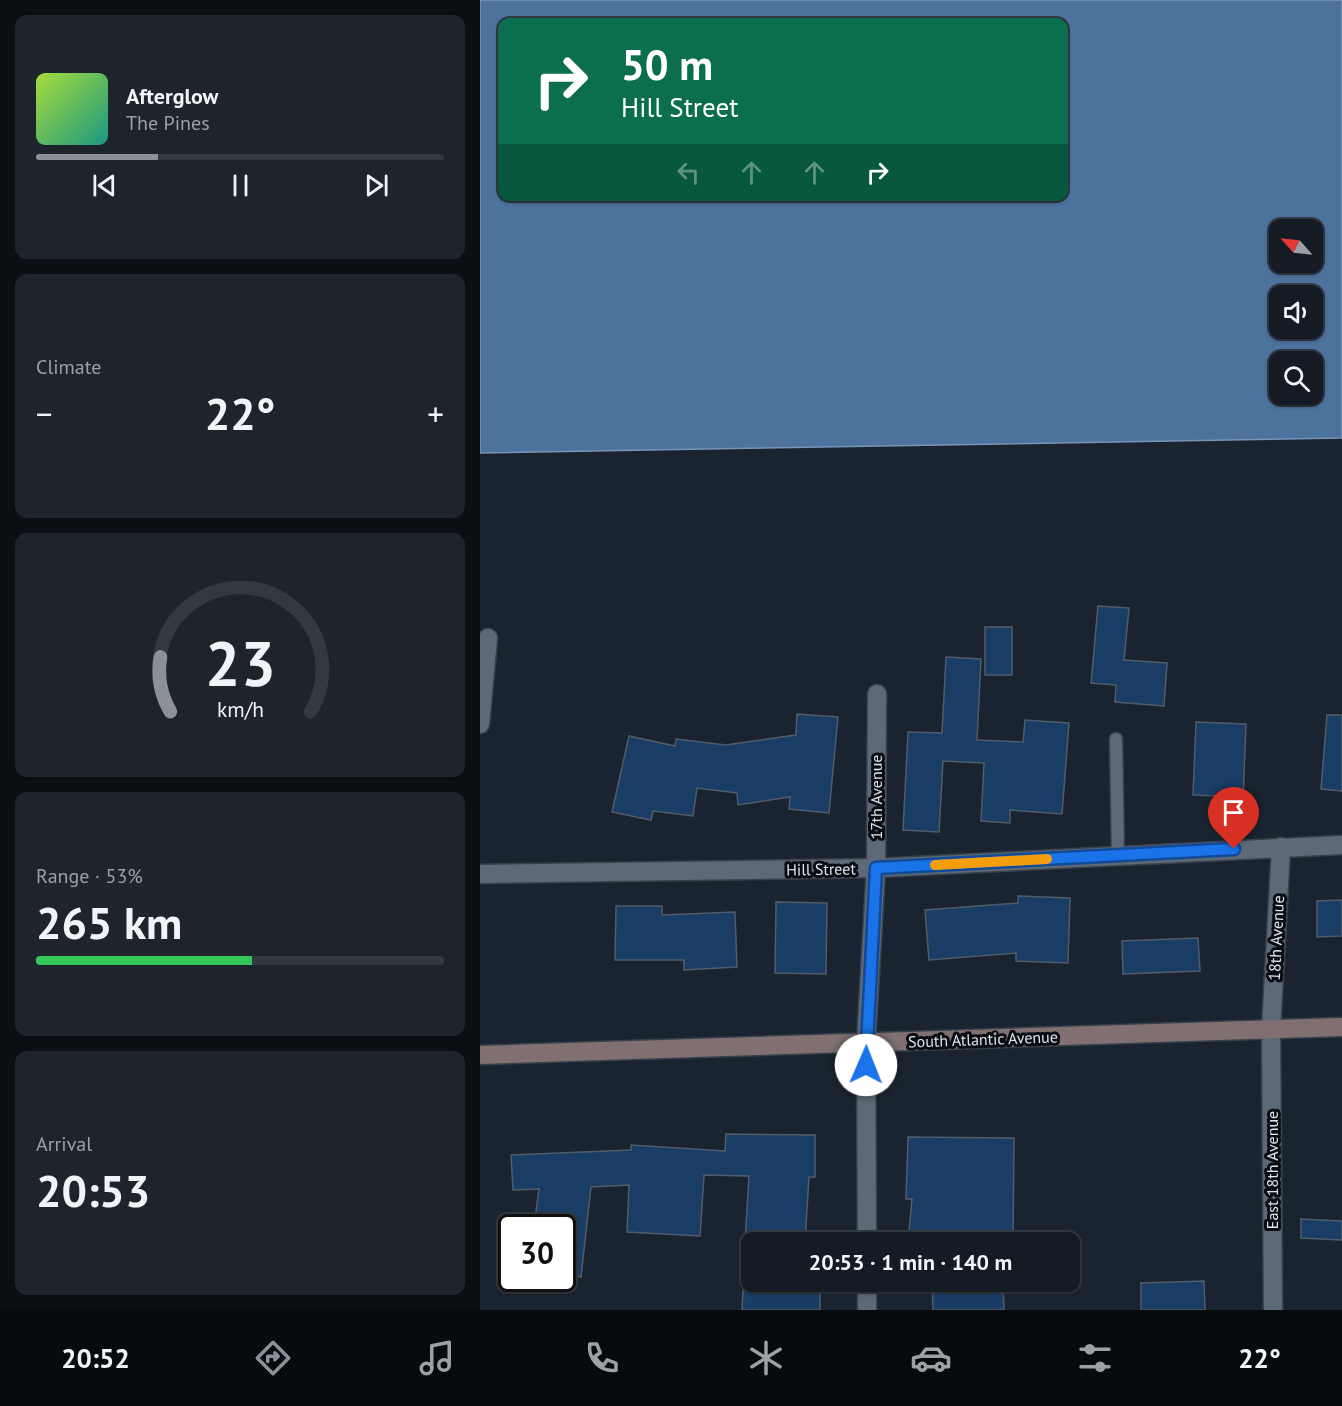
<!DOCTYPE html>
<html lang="en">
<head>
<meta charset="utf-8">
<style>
	:root { --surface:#141b24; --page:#1d242c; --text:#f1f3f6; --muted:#9da1a6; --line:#333941; --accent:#8c9099 }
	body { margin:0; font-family:"PT Sans",sans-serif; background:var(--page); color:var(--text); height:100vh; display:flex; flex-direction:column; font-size:22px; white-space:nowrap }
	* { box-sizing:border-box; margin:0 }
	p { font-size:20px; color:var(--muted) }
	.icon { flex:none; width:33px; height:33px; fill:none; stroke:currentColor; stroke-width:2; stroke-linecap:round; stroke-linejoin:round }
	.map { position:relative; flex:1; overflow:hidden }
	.drawer { display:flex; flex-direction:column; gap:15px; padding:15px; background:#0b0f14; width:480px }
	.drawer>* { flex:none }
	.top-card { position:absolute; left:18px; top:18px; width:570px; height:183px; border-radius:12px; box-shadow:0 2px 4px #0004,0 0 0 2px var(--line); background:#0b6e4f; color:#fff; overflow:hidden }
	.needle { width:39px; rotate:297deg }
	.controls { position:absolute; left:789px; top:219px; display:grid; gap:12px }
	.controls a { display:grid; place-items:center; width:54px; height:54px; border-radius:12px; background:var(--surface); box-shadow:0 2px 4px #0004,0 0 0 2px var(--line); font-size:30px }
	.speed { position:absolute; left:18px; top:1214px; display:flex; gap:12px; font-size:30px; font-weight:700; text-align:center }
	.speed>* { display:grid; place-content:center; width:78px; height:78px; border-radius:50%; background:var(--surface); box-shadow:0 2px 4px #0004,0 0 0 2px var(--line); line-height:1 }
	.speed .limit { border:3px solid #111; border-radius:9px; background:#fff; color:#111 }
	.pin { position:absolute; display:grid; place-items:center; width:51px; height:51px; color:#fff; margin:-62px -26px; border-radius:50% 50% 50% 0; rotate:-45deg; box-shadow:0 0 6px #0007 }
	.pin .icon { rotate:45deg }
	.me { position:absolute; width:66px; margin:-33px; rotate:1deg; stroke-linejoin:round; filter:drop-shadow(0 0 4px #0008) }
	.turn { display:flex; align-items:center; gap:21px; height:126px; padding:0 24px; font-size:27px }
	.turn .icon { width:78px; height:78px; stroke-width:2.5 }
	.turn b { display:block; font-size:42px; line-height:51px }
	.lanes { display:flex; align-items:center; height:57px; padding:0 24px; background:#0003; justify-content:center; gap:30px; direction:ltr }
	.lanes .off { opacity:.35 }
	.big { font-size:45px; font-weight:800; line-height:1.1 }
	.drawer .tile { flex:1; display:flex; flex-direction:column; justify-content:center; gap:9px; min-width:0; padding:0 21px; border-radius:12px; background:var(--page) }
	.drawer .dial { align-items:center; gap:0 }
	.dial svg { height:156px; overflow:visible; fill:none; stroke:var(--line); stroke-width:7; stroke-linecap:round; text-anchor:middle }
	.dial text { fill:var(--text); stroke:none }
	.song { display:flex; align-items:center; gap:18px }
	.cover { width:72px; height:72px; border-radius:9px; background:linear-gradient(135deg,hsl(80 70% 55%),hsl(170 70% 35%)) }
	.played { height:6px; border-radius:3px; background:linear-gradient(90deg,var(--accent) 30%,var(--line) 30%) }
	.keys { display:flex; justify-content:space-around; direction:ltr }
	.heat { display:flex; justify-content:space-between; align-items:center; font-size:33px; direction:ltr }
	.charge { height:9px; border-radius:4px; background:linear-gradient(90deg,#34c759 53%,var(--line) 0) }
	.trip { position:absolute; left:261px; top:1232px; width:339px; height:60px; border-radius:12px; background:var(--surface); box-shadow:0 2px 4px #0004,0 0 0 2px var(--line); font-weight:800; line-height:60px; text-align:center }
	.menu { display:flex; height:96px; justify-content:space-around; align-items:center; background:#080b0e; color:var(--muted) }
	.menu .icon { width:42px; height:42px }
	.menu .active { color:var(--accent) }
	.menu b { font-size:27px; color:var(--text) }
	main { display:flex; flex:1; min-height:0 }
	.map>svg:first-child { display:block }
	.water { fill:#4d729e; stroke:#7994b6; stroke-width:1.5; fill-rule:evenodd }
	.building { fill:#193d65; stroke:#515c6a; stroke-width:1.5 }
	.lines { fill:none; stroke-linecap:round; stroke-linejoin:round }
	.service-casing { stroke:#39414b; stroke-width:15 }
	.minor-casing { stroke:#39414b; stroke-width:21 }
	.secondary-casing { stroke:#39414b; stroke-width:21 }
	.service { stroke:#5d6977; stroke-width:12 }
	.minor { stroke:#5d6977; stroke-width:18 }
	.secondary { stroke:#807072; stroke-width:18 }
	.route-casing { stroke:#114b97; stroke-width:15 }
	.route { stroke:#1a73e8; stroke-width:10 }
	.slow { stroke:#f59e0b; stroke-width:10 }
	.labels { text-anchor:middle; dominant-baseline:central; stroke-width:6; stroke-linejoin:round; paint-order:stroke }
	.street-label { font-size:16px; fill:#dfe5ee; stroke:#090d12 }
</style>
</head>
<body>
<main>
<section class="drawer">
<div class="tile">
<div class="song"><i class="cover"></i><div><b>Afterglow</b><p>The Pines</p></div></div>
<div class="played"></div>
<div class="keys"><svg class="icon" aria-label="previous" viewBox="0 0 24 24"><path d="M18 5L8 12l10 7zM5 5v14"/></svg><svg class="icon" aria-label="pause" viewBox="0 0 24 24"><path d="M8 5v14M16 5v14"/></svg><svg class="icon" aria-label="next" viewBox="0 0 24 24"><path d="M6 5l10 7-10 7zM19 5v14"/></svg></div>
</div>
<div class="tile"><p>Climate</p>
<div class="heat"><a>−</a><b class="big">22°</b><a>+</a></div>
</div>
<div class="tile dial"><svg viewBox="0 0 100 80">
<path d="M14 69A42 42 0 1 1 86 69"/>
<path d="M14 69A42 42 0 0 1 9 41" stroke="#8c9099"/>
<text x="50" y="56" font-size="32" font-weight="700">23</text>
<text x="50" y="72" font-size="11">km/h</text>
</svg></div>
<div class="tile"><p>Range · 53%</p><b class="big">265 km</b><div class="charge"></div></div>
<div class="tile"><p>Arrival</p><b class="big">20:53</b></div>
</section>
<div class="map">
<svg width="862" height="1310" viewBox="0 0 862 1310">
	<rect width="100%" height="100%" fill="#1a2430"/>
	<path class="water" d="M 0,0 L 862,0 L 862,438 L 0,453 ZM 22,22 L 584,22 L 584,196 L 22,196 ZM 800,230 L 832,230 L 832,262 L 800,262 ZM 800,296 L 832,296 L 832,328 L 800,328 ZM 800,362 L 832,362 L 832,394 L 800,394 Z"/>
	<path class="building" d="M 618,606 L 649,608 L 644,660 L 687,663 L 684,706 L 635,702 L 636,685 L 611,683 Z
		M 505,627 L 532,627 L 532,675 L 505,675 Z
		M 466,657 L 501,659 L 497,740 L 543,742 L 545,720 L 589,723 L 582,814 L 530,810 L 530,823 L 501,821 L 504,763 L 463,761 L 459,832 L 423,830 L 428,732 L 462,733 Z
		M 317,714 L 358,717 L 349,813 L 309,809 L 310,797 L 258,805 L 257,793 L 217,788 L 213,816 L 173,811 L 171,820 L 132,812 L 149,736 L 195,746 L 196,739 L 246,745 L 316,735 Z
		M 847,715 L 862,715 L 862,791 L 841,789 Z
		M 716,722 L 766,724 L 762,828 L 740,827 L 742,796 L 713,795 Z
		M 538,896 L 590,898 L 588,963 L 536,961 L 536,953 L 449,960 L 445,910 L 538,903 Z
		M 862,900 L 862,936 L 837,937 L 837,901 Z
		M 296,902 L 347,903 L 346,974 L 295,973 Z
		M 136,906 L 182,906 L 182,915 L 255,912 L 257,967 L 204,970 L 204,960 L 135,960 Z
		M 718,938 L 720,971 L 643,974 L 642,941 Z
		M 246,1134 L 335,1135 L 335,1177 L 329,1177 L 325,1242 L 265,1242 L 269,1176 L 224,1175 L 220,1236 L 147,1232 L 149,1185 L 111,1187 L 101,1277 L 82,1275 L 82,1227 L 54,1227 L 59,1189 L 33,1190 L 31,1155 L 151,1150 L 151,1145 L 245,1151 Z
		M 428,1137 L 534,1138 L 533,1242 L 428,1242 L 432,1199 L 426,1199 Z
		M 821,1219 L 862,1221 L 862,1240 L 821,1238 Z
		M 724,1281 L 725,1310 L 661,1310 L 661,1283 Z
		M 523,1282 L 524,1310 L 453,1310 L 452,1283 Z
		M 263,1290 L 340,1293 L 340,1310 L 262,1310 Z"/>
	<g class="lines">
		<defs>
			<path id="service" d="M 636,739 L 638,855"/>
			<path id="minor" d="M 0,724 L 8,638
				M 0,874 L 396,868 L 862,845
				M 387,1242 L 386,1043 L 396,868 L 397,694
				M 387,1281 L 387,1310
				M 793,1310 L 791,1030 L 801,847"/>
			<path id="secondary" d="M 0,1055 L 862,1027"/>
		</defs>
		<use href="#service" class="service-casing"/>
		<use href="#minor" class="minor-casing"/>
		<use href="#secondary" class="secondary-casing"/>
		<use href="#service" class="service"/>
		<use href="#minor" class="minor"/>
		<use href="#secondary" class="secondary"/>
	</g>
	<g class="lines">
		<defs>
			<path id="route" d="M 386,1065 L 396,868 L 754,849"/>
		</defs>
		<use href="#route" class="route-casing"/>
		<use href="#route" class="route"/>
		<path class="slow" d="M 455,865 L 567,859"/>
	</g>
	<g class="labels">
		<g class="street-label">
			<text transform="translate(396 797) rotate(-90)">17th Avenue</text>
			<text transform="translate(341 869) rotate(-1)">Hill Street</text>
			<text transform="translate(796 938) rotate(-87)">18th Avenue</text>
			<text transform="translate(503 1039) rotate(-2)">South Atlantic Avenue</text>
			<text transform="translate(792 1170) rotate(-90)">East 18th Avenue</text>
		</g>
	</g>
</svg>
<div class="controls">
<a><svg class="needle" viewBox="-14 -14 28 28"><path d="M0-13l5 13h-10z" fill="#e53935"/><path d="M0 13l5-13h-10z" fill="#9da1a6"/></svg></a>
<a><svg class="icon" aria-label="sound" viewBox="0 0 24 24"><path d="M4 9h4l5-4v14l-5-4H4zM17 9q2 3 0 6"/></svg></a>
<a><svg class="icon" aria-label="search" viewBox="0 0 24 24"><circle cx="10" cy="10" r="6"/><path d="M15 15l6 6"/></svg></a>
</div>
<div class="speed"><div class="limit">30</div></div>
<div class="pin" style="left:754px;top:849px;background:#d93025"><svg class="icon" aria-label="arrive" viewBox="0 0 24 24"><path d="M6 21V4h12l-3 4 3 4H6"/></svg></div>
<svg class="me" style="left:386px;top:1065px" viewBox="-20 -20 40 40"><circle r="19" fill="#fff"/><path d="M0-13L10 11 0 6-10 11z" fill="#1a73e8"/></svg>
<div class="trip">20:53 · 1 min · 140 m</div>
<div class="top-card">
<div class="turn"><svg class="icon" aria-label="right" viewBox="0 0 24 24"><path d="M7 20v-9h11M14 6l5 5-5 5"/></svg><div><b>50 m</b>Hill Street</div></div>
<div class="lanes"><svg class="icon off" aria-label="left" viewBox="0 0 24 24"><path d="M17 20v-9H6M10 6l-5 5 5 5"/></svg><svg class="icon off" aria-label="ahead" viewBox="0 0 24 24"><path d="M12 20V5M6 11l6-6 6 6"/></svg><svg class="icon off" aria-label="ahead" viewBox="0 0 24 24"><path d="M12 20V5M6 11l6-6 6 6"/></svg><svg class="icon" aria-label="right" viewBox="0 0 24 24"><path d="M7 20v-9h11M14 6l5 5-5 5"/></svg></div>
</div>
</div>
</main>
<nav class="menu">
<b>20:52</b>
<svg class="icon active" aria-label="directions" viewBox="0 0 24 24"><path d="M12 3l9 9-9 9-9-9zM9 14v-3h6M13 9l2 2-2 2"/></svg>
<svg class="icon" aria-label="music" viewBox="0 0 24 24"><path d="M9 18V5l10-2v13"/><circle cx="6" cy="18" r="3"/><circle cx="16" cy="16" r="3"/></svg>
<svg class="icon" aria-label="phone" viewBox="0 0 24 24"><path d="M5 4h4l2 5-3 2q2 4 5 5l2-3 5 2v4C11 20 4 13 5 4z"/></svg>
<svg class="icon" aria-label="climate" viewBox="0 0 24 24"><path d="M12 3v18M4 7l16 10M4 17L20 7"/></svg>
<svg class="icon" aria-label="car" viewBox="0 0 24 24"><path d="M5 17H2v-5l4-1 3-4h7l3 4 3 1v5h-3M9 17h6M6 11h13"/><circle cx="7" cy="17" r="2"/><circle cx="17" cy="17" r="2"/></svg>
<svg class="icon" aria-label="filters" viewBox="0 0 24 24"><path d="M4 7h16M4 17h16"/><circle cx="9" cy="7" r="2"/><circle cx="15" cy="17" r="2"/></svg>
<b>22°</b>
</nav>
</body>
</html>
